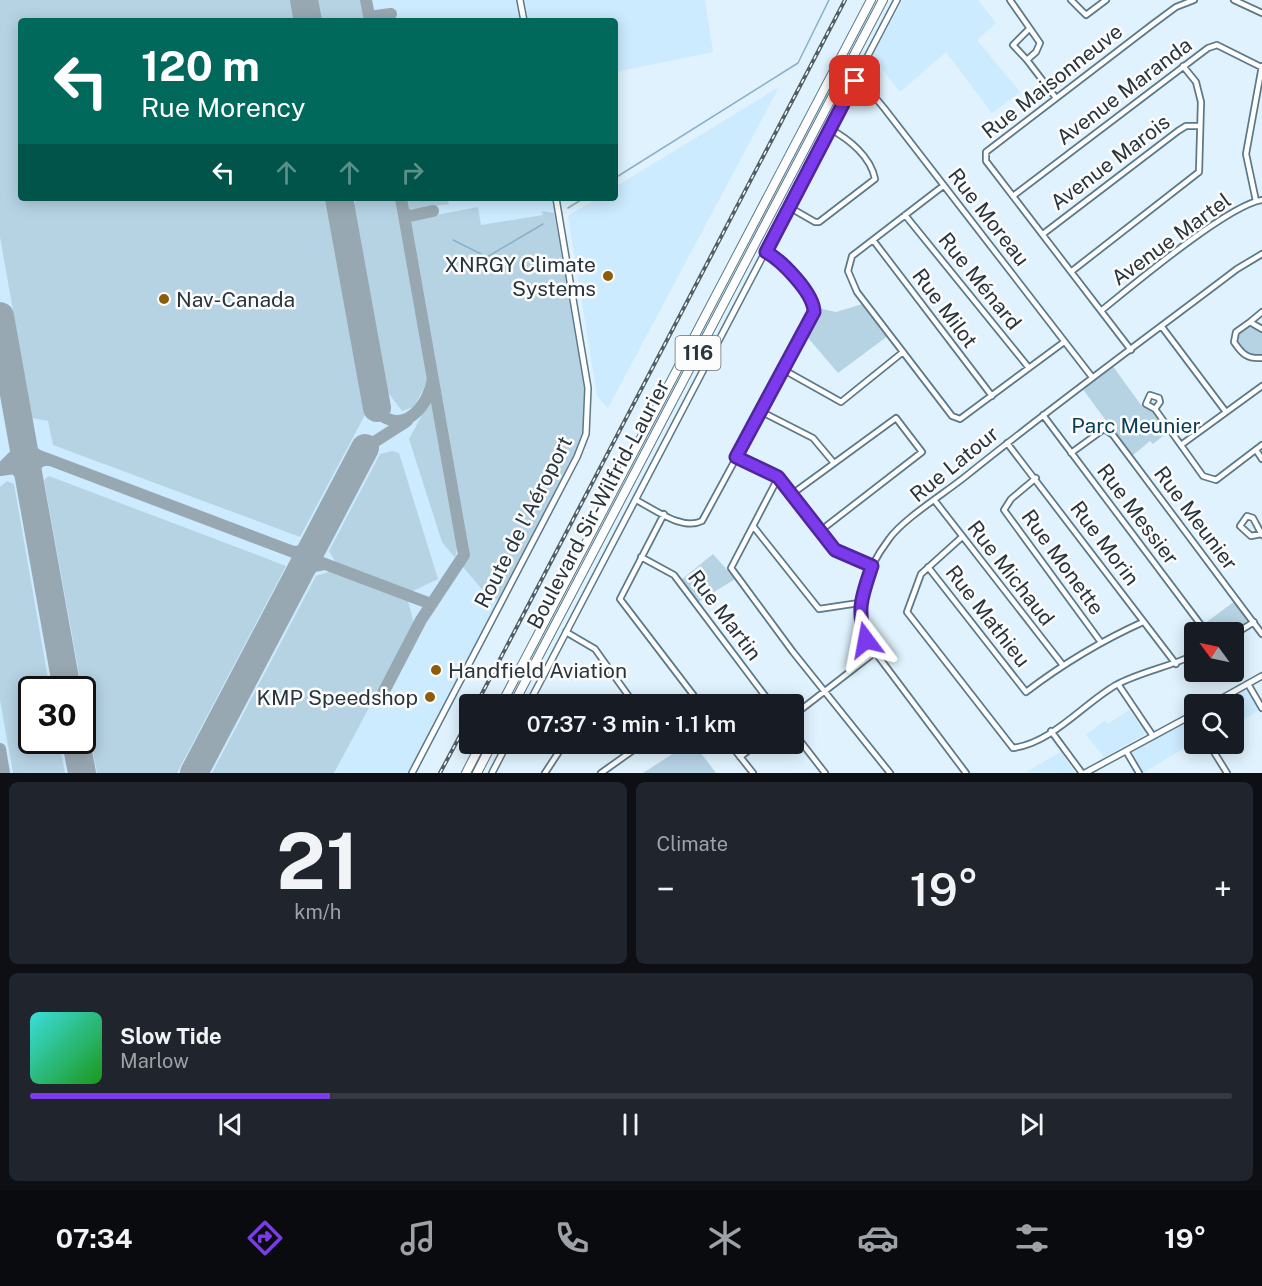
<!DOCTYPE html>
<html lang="en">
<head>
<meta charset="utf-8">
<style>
	:root { --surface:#171b24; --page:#20242c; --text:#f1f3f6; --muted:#9ea1a6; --line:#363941; --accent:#7c3aed }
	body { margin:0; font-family:"Public Sans",sans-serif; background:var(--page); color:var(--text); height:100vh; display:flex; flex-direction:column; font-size:22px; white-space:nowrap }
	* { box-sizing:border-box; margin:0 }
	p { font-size:20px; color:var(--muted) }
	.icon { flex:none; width:33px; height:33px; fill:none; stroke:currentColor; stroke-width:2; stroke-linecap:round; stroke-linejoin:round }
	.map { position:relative; height:773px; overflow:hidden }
	.sheet { display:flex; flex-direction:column; gap:9px; padding:9px; background:#0d0f14; flex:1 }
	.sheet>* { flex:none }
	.guide { position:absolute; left:18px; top:18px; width:600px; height:183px; border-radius:6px; box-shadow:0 3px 15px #0003; background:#00695c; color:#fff; overflow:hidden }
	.needle { width:39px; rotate:303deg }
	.tools { position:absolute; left:1184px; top:622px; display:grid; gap:12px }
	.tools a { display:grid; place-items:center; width:60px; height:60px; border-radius:6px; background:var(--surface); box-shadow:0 3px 15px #0003; font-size:30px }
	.speed { position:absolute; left:18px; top:676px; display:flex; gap:12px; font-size:30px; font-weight:700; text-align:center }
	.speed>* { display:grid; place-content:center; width:78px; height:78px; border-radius:50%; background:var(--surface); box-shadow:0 3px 15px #0003; line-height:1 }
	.speed .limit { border:3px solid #111; border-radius:9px; background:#fff; color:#111 }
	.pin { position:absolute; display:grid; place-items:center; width:51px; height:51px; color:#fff; margin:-26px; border-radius:12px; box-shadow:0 3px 9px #0006 }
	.me { position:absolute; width:66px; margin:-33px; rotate:347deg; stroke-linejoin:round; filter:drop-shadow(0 0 4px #0008) }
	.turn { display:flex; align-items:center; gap:21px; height:126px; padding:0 24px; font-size:27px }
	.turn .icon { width:78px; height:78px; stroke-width:2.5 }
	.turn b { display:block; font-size:42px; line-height:51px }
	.lanes { display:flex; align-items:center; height:57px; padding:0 24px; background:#0003; justify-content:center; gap:30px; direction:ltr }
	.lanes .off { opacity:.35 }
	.big { font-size:45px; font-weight:600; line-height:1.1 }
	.sheet .card { flex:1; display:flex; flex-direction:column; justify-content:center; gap:9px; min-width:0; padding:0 21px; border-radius:9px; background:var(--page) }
	.sheet .dial { align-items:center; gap:0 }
	.dial b { font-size:78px; line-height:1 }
	.song { display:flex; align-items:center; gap:18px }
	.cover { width:72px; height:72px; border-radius:9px; background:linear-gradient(135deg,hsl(180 70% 55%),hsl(120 70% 35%)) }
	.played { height:6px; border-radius:3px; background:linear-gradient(90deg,var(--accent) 25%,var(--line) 25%) }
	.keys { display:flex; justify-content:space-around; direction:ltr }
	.heat { display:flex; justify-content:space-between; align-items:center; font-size:33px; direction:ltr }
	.sheet .tiles { flex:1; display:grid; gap:9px; grid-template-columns:1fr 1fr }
	.card:last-child { grid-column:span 2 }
	.trip { position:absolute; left:459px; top:694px; width:345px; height:60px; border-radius:6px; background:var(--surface); box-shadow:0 3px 15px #0003; font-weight:600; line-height:60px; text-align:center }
	.tabs { display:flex; height:96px; justify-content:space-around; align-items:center; background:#090b0e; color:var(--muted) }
	.tabs .icon { width:42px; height:42px }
	.tabs .active { color:var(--accent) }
	.tabs b { font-size:27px; color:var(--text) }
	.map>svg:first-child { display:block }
	.built { fill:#ccebfe; fill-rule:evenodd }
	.green { fill:#b6d3e4 }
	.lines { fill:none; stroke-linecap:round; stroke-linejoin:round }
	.stream { stroke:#88b0c7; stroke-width:1.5 }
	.taxiway { stroke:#98a8b2; stroke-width:12 }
	.runway { stroke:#98a8b2; stroke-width:28 }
	.minor-casing { stroke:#5c7989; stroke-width:8 }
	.tertiary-casing { stroke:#5c7989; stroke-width:8 }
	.motorway-casing { stroke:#5c7989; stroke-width:10 }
	.minor { stroke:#fff; stroke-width:4.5 }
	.tertiary { stroke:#fff; stroke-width:5 }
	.motorway { stroke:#fff; stroke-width:8 }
	.rail-casing { stroke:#515f67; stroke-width:4 }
	.rail { stroke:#fcfcfc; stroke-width:1.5; stroke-dasharray:4.5; stroke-linecap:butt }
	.route-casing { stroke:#51269a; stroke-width:15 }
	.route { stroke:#7c3aed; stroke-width:10 }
	.poi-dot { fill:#8e5b09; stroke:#fcfcfc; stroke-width:2 }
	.labels { text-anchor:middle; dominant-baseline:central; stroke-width:5; stroke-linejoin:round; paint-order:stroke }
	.shield { fill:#fcfcfc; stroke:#687176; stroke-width:1.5 }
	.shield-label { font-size:20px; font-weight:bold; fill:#29353c }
	.street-label { font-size:21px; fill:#29353c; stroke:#fcfcfc }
	.poi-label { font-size:21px; fill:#29353c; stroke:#fcfcfc; text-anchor:end }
	.park-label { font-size:21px; fill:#094058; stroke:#fcfcfc }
</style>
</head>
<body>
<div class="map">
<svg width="1262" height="773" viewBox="0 0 1262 773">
	<rect width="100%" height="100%" fill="#dff2fd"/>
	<path class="built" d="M 0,0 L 516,0 L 520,21 L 21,21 L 21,198 L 552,198 L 585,393 L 583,429 L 576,452 L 409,773 L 0,773 ZM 32,690 L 82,690 L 82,741 L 32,741 Z
		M 525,0 L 705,0 L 713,52 L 615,72 L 615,21 L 529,21 Z
		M 903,0 L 978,0 L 996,23 L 977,40 L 1020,92 L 992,113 L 946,52 L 900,92 L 872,56 Z
		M 779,87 L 608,408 L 597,396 L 568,216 L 598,198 L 615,198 L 615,187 Z
		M 1246,690 L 1249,691 L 1260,710 L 1238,722 L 1236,719 L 1233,721 L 1233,705 L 1218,705 Z
		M 1129,710 L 1145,731 L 1144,735 L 1104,757 L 1086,735 L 1105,720 L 1108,724 Z
		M 1190,720 L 1194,724 L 1194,742 L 1143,773 L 1131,753 Z
		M 1061,752 L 1075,773 L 1026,772 Z"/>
	<path class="green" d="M 0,0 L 293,0 L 296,21 L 21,21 L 21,198 L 328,198 L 366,413 L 300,537 L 53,445 L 48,421 L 32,418 L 0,237 Z
		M 316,0 L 360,0 L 364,21 L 320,21 Z
		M 357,198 L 396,200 L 428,380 L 414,407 L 402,411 L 384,387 L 353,206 Z
		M 407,198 L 447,198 L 449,204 L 409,210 Z
		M 478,207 L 481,225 L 543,215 L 542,211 L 554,213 L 585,393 L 583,429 L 576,452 L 498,600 L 486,594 L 463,567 L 469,548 L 411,220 Z
		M 866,303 L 889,335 L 838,373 L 804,333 L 814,307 L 836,312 Z
		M 1250,322 L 1262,329 L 1262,358 L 1250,359 L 1234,342 L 1236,332 Z
		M 1112,365 L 1141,405 L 1145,403 L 1169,431 L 1153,444 L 1150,441 L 1132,456 L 1082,388 Z
		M 432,397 L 458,543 L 455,558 L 442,542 L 409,439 Z
		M 393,451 L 399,453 L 438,579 L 411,592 L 336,563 L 329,551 L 380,454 Z
		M 49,476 L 286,566 L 177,773 L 97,773 L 44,480 Z
		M 7,481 L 14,484 L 50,690 L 32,690 L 32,741 L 59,741 L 65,773 L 13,773 L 0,700 L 0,487 Z
		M 713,554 L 735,579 L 698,602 L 681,580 Z
		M 332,571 L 408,601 L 414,624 L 334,773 L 212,773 L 316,576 Z
		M 1235,601 L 1248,619 C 1239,632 1226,633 1210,633 L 1204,624 Z
		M 688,744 L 694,744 L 716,773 L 643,773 Z"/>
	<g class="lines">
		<path class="stream" d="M 615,178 L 798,63 L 829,0
			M 568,208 L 584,198
			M 453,240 L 487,257 L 543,224"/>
		<path class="taxiway" d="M 366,0 L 370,21
			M 376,16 L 391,14
			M 342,213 L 345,198
			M 404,213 L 410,216 L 433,211
			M 381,415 C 407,434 429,403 433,379
			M 22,438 L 27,448 L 37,455 L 431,604
			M 365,448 L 407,421
			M 0,470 L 17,453 L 22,438
			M 1,470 L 14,468 L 30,482
			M 30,482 L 32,467 L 43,460 L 49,460
			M 293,552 L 305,551 L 315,542
			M 297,576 L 314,566 L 324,564
			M 382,695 L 421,620 L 464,555 L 401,198
			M 0,749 L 4,773"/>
		<path class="runway" d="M 304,0 L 308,21
			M 339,198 L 377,408
			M 0,316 L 67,690
			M 76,741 L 82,773
			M 194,773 L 365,448"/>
		<defs>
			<path id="minor" d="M 1010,0 L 1040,43 L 1036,52 L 1027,60 L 1056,98
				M 1071,0 L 1086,15 L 1106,0
				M 1234,0 L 1262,13
				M 1027,60 L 1013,45 L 1029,29
				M 853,86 L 874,96 L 884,108 L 1092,377
				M 943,186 L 852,256 L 848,271 L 857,292 L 952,416 L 960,419 L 1064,342
				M 1013,196 L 1208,48 L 1217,45 L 1261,67
				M 1256,201 L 1246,154 L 1262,66
				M 789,207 L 815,222 L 819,222 L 875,179 C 871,157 849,139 830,129
				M 905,215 L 1029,368
				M 1043,234 L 1178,131 L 1186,126 L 1200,126
				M 873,240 L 992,396
				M 1072,271 L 1199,172 L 1201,102 L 1196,82 L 1183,66
				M 1102,310 C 1133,285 1228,205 1262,200
				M 1250,322 L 1262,312
				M 1162,327 L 1226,412
				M 1262,329 L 1250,322 L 1236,332 L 1234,342 C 1242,354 1247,359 1262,358
				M 1131,350 L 986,161 L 986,152 L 1153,24 L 1176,7 L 1194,0
				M 784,370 L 841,402 L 903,352
				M 1155,409 L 1160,402 L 1159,398 L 1150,395 L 1146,404 L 1155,409 L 1203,476 L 1216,480 L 1262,445
				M 762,412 L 813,438 L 834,463
				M 1043,415 L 1207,633
				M 1007,443 L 1176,664
				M 1181,445 L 1262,386
				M 1256,450 L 1262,459
				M 1071,453 L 1104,429 L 1113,435 L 1262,634
				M 736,457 L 778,478 L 835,550 L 872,566
				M 778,478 L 731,568 L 793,652 L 890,773
				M 1036,478 L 1011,499 L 1004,510 L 1100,641
				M 792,494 L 896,418 L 922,452 L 820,531
				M 636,500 C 654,509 682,531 702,521 L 784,370 L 814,307 L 789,270 L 766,252
				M 935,501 L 1062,664
				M 664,514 L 620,599 L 701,705
				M 753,526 L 819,609 L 859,603
				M 1261,534 L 1251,536 L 1240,526 L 1247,516 L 1253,518 L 1262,535
				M 962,537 L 921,574 L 907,612 L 1013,748 C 1052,743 1083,704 1116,685 C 1140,672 1169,667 1194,655
				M 641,557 L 674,575 L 772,705
				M 928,567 L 1026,692 C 1064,663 1101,641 1143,622
				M 566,632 L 595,649 L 635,705
				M 1233,635 L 1254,622
				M 1118,684 L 1153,736
				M 1248,684 L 1262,708
				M 618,705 L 628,697
				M 794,715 L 874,653
				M 1051,731 L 1082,773
				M 794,733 L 825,773
				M 730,744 L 753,773
				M 1209,744 L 1227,773
				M 1126,751 L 1139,773
				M 740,757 L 757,744
				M 545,773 L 564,744
				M 601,773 L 642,744
				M 966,773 L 866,640 C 854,602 865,571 889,539 C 903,519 945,493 966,476 C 1054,405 1146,338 1237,269 L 1262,254"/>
			<path id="tertiary" d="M 520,0 L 524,21
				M 528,705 L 897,0
				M 1210,705 L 1262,676
				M 412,773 L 577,457 L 586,434 L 588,388 L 556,198
				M 492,773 L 507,744
				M 1085,773 L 1194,714"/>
			<path id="motorway" d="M 501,705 L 871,0
				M 513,705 L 883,0
				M 466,773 L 481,744
				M 477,773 L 492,744"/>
		</defs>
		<use href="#minor" class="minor-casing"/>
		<use href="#tertiary" class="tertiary-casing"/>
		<use href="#motorway" class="motorway-casing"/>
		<use href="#minor" class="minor"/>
		<use href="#tertiary" class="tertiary"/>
		<use href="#motorway" class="motorway"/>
		<defs>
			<path id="rail" d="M 476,705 L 845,0
				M 440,773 L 470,717"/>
		</defs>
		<use href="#rail" class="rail-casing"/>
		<use href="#rail" class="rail"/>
	</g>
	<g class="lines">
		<defs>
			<path id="route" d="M 855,81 L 766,252 C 781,260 814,293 814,312 L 736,457 L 778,477 L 835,550 L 872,566 C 862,596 856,609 866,640"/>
		</defs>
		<use href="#route" class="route-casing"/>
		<use href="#route" class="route"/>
	</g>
	<g class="poi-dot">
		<circle cx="608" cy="276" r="6"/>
		<circle cx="164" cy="299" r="6"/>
		<circle cx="436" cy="670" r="6"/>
		<circle cx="430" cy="697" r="6"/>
	</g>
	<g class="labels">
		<rect class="shield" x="675.5" y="336" width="45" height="34" rx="4.5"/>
		<g class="shield-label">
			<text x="698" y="353">116</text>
		</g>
		<g class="street-label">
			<text transform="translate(1052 81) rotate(-38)">Rue Maisonneuve</text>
			<text transform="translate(1124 91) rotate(-37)">Avenue Maranda</text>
			<text transform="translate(1110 162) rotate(-37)">Avenue Marois</text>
			<text transform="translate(989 217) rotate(52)">Rue Moreau</text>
			<text transform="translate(1171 239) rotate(-36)">Avenue Martel</text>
			<text transform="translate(980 281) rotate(51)">Rue Ménard</text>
			<text transform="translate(945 308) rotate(53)">Rue Milot</text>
			<text transform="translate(954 464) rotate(-39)">Rue Latour</text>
			<text transform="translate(598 504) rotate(-62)">Boulevard Sir-Wilfrid-Laurier</text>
			<text transform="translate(1138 514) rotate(53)">Rue Messier</text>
			<text transform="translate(1196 518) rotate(53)">Rue Meunier</text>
			<text transform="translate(523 522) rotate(-63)">Route de l'Aéroport</text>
			<text transform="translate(1105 543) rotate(53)">Rue Morin</text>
			<text transform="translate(1063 562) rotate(54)">Rue Monette</text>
			<text transform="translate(1011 573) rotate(52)">Rue Michaud</text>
			<text transform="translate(725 615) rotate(53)">Rue Martin</text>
			<text transform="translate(988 616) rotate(52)">Rue Mathieu</text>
		</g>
		<g class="poi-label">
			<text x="596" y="264">XNRGY Climate<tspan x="596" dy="24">Systems</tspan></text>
			<text x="176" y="299" text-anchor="start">Nav-Canada</text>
			<text x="448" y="670" text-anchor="start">Handfield Aviation</text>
			<text x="418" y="697">KMP Speedshop</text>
		</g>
		<g class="park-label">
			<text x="1136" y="425">Parc Meunier</text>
		</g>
	</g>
</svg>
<div class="tools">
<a><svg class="needle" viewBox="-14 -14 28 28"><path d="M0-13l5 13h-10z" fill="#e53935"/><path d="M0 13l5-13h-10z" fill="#9ea1a6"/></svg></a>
<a><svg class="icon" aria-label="search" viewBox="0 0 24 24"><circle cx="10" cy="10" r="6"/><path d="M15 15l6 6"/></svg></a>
</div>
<div class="speed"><div class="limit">30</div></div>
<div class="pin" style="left:855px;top:81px;background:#d93025"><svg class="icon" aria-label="arrive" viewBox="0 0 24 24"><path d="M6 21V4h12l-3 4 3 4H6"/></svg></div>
<svg class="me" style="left:866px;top:640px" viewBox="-20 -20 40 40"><path d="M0-17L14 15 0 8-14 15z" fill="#7c3aed" stroke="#fff" stroke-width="4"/></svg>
<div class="trip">07:37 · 3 min · 1.1 km</div>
<div class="guide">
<div class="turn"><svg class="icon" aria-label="left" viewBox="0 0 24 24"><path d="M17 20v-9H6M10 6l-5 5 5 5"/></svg><div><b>120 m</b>Rue Morency</div></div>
<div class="lanes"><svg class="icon" aria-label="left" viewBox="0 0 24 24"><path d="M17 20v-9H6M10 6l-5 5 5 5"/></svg><svg class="icon off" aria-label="ahead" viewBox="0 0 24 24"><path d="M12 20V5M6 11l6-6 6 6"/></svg><svg class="icon off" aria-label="ahead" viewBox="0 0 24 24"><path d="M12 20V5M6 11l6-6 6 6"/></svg><svg class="icon off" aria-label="right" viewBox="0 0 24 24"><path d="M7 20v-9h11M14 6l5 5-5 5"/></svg></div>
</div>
</div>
<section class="sheet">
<div class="tiles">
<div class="card dial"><b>21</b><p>km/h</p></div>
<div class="card"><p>Climate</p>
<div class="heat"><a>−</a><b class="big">19°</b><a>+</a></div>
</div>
<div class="card">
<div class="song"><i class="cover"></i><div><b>Slow Tide</b><p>Marlow</p></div></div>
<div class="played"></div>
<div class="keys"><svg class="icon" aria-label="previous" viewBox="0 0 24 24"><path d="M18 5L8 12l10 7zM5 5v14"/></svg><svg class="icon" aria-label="pause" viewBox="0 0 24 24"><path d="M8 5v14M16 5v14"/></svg><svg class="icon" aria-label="next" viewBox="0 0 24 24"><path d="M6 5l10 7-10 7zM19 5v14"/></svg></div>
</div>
</div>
</section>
<nav class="tabs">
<b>07:34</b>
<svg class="icon active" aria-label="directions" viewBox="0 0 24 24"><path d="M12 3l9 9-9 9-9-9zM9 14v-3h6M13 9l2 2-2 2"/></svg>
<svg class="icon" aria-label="music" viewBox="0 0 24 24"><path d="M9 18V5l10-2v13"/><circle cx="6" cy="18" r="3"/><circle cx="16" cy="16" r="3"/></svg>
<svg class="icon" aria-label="phone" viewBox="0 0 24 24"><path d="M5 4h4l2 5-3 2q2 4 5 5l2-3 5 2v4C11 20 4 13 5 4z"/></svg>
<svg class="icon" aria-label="climate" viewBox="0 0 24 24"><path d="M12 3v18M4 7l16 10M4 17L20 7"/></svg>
<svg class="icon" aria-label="car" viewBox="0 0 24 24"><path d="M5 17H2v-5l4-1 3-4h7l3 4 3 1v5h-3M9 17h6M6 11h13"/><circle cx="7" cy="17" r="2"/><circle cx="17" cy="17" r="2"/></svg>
<svg class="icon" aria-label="filters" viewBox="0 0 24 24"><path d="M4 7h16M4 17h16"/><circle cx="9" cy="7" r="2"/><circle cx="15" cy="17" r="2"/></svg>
<b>19°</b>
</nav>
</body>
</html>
